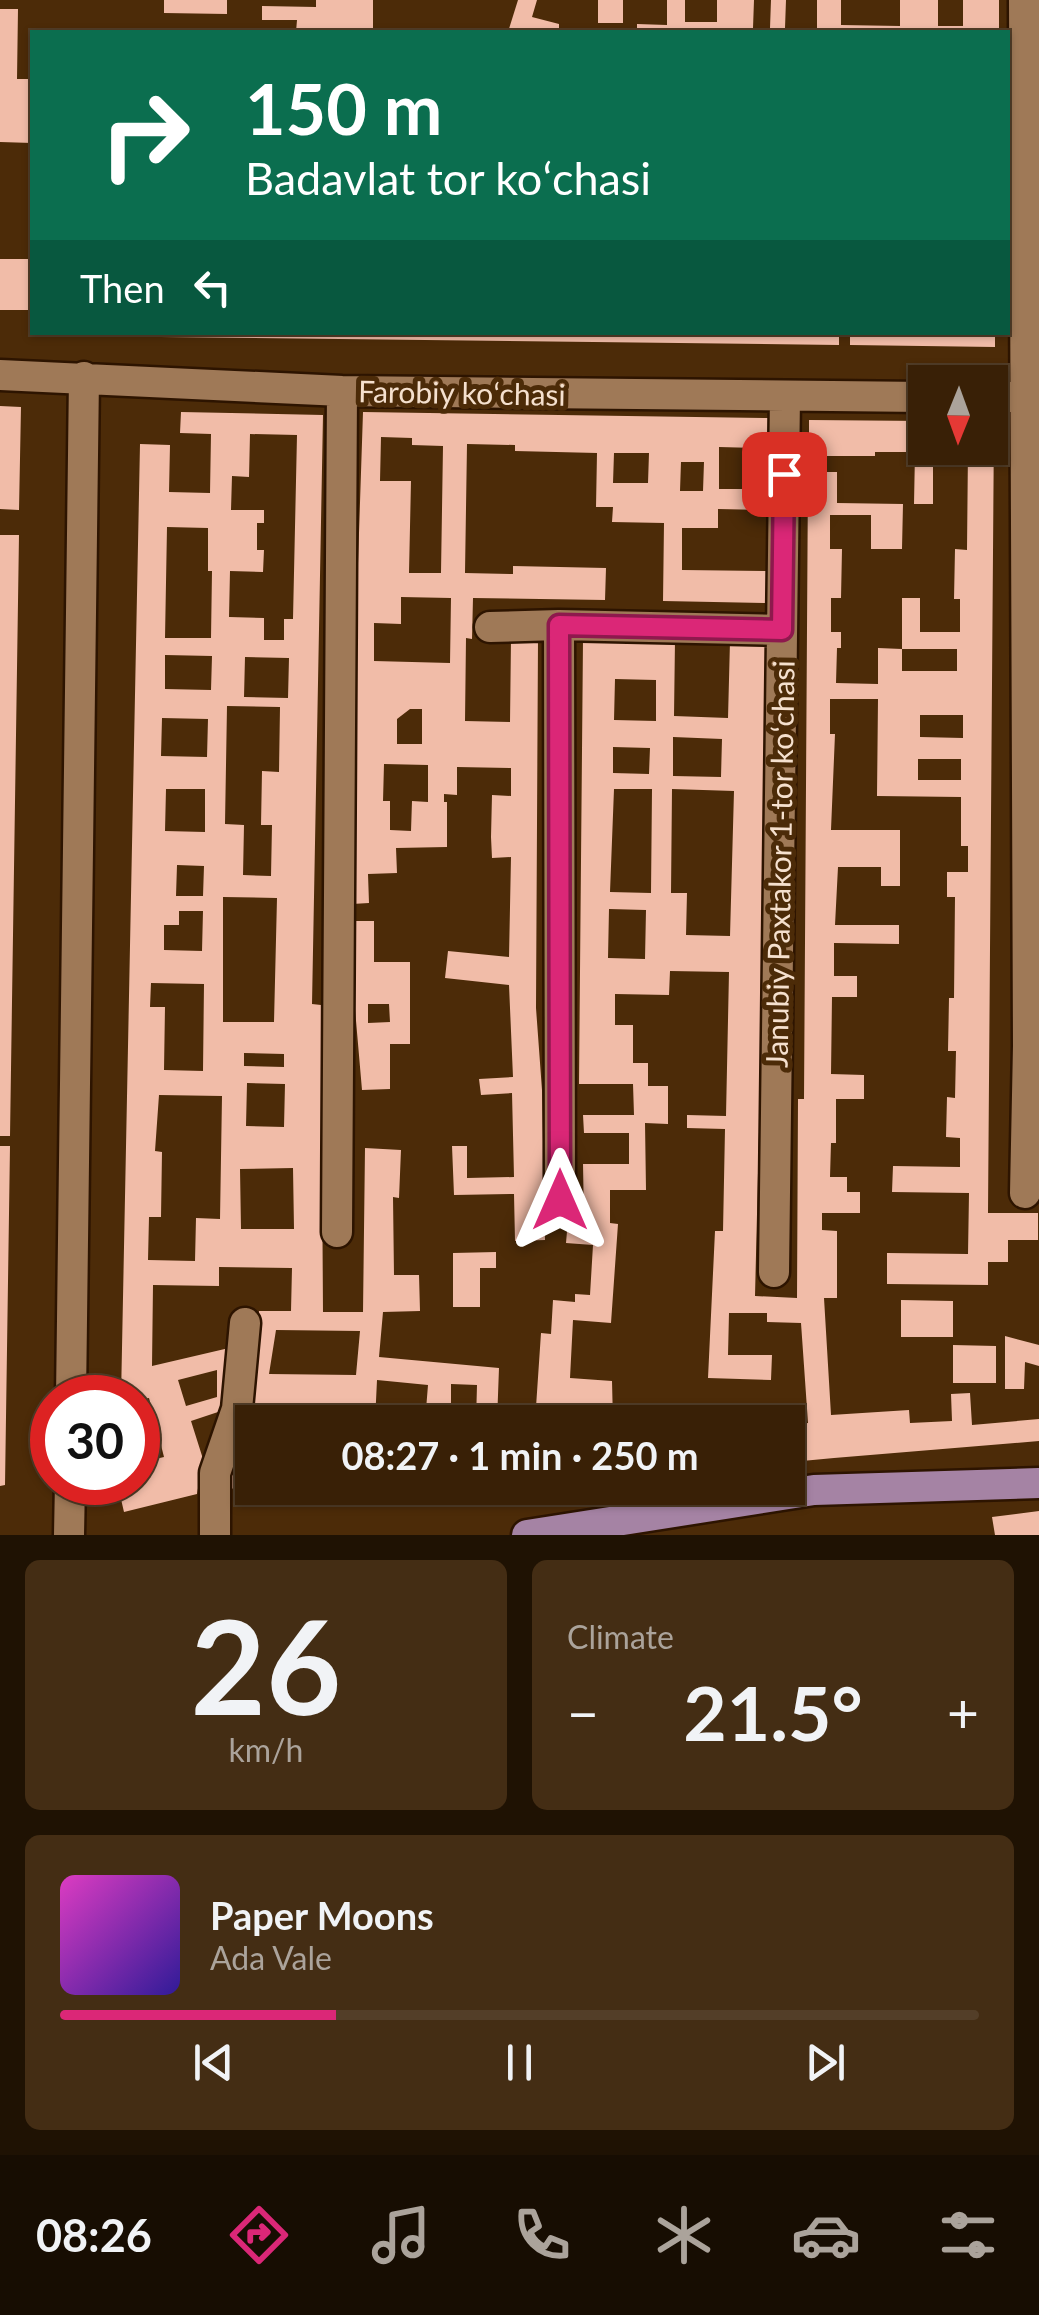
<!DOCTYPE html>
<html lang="en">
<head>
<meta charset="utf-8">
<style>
	:root { --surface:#392006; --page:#442d14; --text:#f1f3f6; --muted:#aba39b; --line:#533e28; --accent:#db2777 }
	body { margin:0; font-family:Lato,sans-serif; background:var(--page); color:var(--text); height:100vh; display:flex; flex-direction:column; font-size:38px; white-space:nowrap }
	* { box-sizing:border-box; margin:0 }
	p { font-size:32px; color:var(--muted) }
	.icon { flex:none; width:55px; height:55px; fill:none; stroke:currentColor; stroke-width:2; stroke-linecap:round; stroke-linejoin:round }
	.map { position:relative; height:1535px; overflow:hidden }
	.side { display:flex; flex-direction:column; gap:25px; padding:25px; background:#1f1203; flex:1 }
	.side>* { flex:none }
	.guide { position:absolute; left:30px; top:30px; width:980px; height:305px; border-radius:0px; box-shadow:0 2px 8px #0004,0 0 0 2px var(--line); background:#0b6e4f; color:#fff; overflow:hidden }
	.needle { width:65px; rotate:181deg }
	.buttons { position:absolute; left:908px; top:365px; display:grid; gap:20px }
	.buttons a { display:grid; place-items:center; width:100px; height:100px; border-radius:0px; background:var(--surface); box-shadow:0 2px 8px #0004,0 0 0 2px var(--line); font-size:50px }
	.speed { position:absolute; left:30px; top:1375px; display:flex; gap:20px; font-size:50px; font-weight:700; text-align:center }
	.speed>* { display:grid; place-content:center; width:130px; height:130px; border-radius:50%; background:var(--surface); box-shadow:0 2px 8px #0004,0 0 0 2px var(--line); line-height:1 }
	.speed .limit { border:15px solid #d22; background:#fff; color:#111 }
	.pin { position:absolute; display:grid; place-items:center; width:85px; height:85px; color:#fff; margin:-42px; border-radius:20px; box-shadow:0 5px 15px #0006 }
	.me { position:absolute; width:110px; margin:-55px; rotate:0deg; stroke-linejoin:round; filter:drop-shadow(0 0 8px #0008) }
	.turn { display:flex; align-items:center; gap:35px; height:210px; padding:0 50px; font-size:45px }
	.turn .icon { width:130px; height:130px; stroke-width:2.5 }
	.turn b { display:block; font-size:70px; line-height:85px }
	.then { display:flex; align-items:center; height:95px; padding:0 50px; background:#0003; gap:20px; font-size:38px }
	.big { font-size:75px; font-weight:700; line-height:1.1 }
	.side .widget { flex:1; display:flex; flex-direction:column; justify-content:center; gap:15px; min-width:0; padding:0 35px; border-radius:15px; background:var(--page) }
	.side .dial { align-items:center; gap:0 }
	.dial b { font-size:130px; line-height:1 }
	.song { display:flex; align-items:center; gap:30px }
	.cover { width:120px; height:120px; border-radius:15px; background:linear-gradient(135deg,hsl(310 70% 55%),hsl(250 70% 35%)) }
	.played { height:10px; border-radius:5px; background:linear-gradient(90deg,var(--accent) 30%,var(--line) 30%) }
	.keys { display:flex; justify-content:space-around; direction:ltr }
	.heat { display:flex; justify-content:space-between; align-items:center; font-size:55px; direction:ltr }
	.side .tiles { flex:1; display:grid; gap:25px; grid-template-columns:1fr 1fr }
	.widget:last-child { grid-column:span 2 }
	.trip { position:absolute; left:235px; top:1405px; width:570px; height:100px; border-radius:0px; background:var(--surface); box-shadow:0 2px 8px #0004,0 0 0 2px var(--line); font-weight:700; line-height:100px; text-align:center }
	.dock { display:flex; height:160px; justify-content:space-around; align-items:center; background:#170d02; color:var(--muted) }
	.dock .icon { width:70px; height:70px }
	.dock .on { color:var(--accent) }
	.dock b { font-size:45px; color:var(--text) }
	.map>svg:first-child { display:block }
	.building { fill:#f1bca8; fill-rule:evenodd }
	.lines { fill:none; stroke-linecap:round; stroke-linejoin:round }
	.minor-casing { stroke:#2d1400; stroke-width:35 }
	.major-casing { stroke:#2d1400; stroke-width:35 }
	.minor { stroke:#9f7957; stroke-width:30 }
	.major { stroke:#a583a4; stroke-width:30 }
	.route-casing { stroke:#8e194d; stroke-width:25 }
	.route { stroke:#db2777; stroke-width:18 }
	.labels { text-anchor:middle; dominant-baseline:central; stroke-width:10; stroke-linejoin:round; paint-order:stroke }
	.street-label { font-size:30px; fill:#f5e0ce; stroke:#4c2b08 }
</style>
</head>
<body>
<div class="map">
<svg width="1039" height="1535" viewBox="0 0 1039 1535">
	<rect width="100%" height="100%" fill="#4c2b08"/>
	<path class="building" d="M 164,0 L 227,0 L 227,14 L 164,13 Z
		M 316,0 L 373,0 L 373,32 L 296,32 L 297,20 L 262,20 L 262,6 L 316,7 Z
		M 518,0 L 537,0 L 532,17 L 559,24 L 559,32 L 508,32 Z
		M 598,0 L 623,0 L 623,23 L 598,23 Z
		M 667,0 L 685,0 L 685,22 L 717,22 L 717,0 L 754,0 L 753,28 L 770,28 L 771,0 L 786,0 L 785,28 L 817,28 L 817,0 L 841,0 L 841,25 L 900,26 L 900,0 L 938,0 L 938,26 L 963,26 L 963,0 L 999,0 L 999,32 L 637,32 L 637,24 L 667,25 Z
		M 0,9 L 18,9 L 17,79 L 32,79 L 32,143 L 0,142 Z
		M 0,259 L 32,259 L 32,310 L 0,310 Z
		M 161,332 L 839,332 L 839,345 L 161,337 Z
		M 850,332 L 995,332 L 995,347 L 850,345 Z
		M 0,406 L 21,407 L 19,510 L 0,509 Z
		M 181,412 L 323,415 L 312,1004 L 321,1005 L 323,1312 L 363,1312 L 365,1148 L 401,1150 L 399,1198 L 393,1197 L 394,1275 L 419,1275 L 420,1311 L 383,1312 L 379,1357 L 499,1368 L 497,1422 L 476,1422 L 477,1385 L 451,1384 L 451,1422 L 425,1422 L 428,1385 L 377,1380 L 375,1422 L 351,1422 L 351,1408 L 315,1407 L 316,1422 L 298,1422 L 298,1411 L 246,1410 L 259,1311 L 291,1311 L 292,1268 L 219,1267 L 219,1286 L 153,1285 L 152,1366 L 229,1348 L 227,1409 L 191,1421 L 203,1459 L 197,1494 L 124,1512 L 117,1482 L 138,1482 L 138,1463 L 164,1457 L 149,1398 L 138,1400 L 138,1398 L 121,1398 L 140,444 L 170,445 L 169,492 L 210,493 L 211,434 L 180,433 ZM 250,434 L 297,435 L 293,619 L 284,619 L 284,640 L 264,640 L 264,618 L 229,617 L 230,571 L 263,572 L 264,550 L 257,550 L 257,523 L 264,523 L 264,510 L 231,510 L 232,476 L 249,477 ZM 167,527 L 208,528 L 208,571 L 212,571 L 211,638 L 165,638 ZM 165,655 L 212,656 L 211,690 L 165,689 ZM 245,657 L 289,658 L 288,698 L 244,697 ZM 227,706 L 280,707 L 279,772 L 262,771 L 261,825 L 272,825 L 271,876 L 243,875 L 244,825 L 225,824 ZM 162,718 L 208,719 L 207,757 L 161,756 ZM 166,789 L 205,789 L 205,832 L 165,831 ZM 177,865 L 204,866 L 203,896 L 176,896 ZM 223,897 L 277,898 L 274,1022 L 223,1022 ZM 179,911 L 203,911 L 202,951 L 164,950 L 164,925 L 179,925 ZM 151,983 L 204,984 L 203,1071 L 164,1070 L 165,1007 L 150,1007 ZM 244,1053 L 284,1054 L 284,1067 L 244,1066 ZM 247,1083 L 285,1084 L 284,1127 L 246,1126 ZM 159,1095 L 222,1096 L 220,1219 L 196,1218 L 195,1261 L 148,1260 L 149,1217 L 161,1217 L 162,1152 L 155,1151 ZM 293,1168 L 294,1229 L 241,1229 L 240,1169 ZM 276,1330 L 360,1331 L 356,1375 L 269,1374 ZM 217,1370 L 217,1397 L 186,1406 L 178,1380 Z
		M 363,412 L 770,418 L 769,510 L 718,509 L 718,528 L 682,528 L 682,570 L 768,571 L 767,603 L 663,601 L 664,523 L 612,522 L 613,507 L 596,507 L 597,453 L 515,451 L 515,445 L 467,444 L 465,573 L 513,574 L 513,566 L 606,568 L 605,600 L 473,598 L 472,639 L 466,638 L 465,721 L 510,722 L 511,639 L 538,640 L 536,1008 L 542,1090 L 545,1240 L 515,1241 L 514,1194 L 454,1195 L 452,1146 L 467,1146 L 467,1178 L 514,1177 L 512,1093 L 481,1095 L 479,1079 L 513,1077 L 509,985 L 445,978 L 448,951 L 509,957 L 511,857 L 492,858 L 491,837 L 492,795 L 511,796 L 511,768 L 457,767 L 457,795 L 444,794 L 444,802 L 447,802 L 447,847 L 396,848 L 397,873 L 368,874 L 369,903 L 352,904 L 354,684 ZM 381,437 L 412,438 L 412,445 L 443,446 L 441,573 L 409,573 L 411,481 L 380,481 ZM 719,447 L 756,448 L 756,489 L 719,489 ZM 614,453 L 649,453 L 648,483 L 613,483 ZM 681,462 L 704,462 L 703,491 L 680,491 ZM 401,597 L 451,598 L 450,663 L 374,661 L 374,623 L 401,624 ZM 410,709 L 422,709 L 422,744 L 397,744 L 397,719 ZM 384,764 L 428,765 L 428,802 L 412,801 L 411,831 L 390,830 L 390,801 L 383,801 Z
		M 809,420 L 925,421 L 925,448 L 933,448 L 933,504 L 914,504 L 915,452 L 875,452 L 875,456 L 809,456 Z
		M 990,421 L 994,421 L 988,1213 L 1038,1213 L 1038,1240 L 1008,1240 L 1008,1262 L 988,1262 L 988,1285 L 887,1284 L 887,1253 L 968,1254 L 969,1193 L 892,1192 L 893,1166 L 960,1167 L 960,1138 L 946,1137 L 947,1097 L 955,1098 L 956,1051 L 948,1051 L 949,998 L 954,998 L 955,897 L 947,897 L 947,872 L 968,872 L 968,846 L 961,846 L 961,797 L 877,796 L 878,699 L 830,699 L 830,734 L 835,734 L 831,830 L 900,830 L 900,886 L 881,886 L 881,867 L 838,867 L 835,925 L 899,925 L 899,944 L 834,943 L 834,976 L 857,976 L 857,997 L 832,997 L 831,1074 L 864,1075 L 864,1099 L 836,1099 L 836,1143 L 831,1143 L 830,1177 L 847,1177 L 847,1192 L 860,1192 L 860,1213 L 822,1213 L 822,1230 L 837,1231 L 837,1298 L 824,1298 L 831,1415 L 909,1410 L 910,1423 L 952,1421 L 951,1394 L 970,1393 L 972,1425 L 1039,1419 L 1039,1441 L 834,1458 L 802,1461 L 803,1466 L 788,1467 L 788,1425 L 808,1423 L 801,1323 L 767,1322 L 767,1313 L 729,1313 L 728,1355 L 772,1355 L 771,1380 L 708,1378 L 715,1231 L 723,1231 L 725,1129 L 687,1128 L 687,1115 L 726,1116 L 729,972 L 670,971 L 669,995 L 615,994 L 615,1025 L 633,1025 L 633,1063 L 648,1063 L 648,1086 L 668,1086 L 668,1124 L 645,1123 L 646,1190 L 610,1190 L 610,1223 L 618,1224 L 611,1323 L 573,1320 L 570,1378 L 612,1381 L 613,1422 L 593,1422 L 593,1411 L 536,1407 L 541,1333 L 551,1334 L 553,1300 L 575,1302 L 575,1294 L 590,1295 L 593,1245 L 566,1243 L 568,1220 L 584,1221 L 583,1164 L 629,1164 L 629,1133 L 584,1133 L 583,1115 L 634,1115 L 633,1084 L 579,1084 L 583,639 L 675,640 L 674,716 L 728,718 L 730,641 L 771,642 L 755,1296 L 797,1298 L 798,1099 L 804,1099 L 808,472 L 837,472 L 837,503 L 903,504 L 902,549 L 871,549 L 871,515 L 830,515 L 830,549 L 842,549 L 841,598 L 831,598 L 831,632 L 841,632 L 841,648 L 837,648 L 836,683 L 878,684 L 878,648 L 902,649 L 902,598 L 920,598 L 920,632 L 960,632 L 960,599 L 954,599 L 955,549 L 967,550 L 968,448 L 990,448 ZM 902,649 L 957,649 L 957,671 L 902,671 ZM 615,679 L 656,680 L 656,721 L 614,720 ZM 920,715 L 963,715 L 963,738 L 920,737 ZM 673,737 L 722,739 L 721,777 L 673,776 ZM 613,747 L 650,748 L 649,774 L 613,773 ZM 918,759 L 961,759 L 961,780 L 918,780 ZM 614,789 L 652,789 L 651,893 L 610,892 ZM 672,789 L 734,791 L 730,936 L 686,935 L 687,893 L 671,893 ZM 609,909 L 646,910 L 645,959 L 608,958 Z
		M 0,535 L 19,535 L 10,1136 L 0,1136 Z
		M 352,921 L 374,921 L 374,962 L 410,962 L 410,1044 L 390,1044 L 390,1089 L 362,1090 L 353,986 ZM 368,1004 L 389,1004 L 390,1022 L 368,1023 Z
		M 0,1146 L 10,1146 L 5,1485 L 0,1486 Z
		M 496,1252 L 496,1268 L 480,1268 L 480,1307 L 453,1307 L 453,1253 Z
		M 901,1300 L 953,1301 L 953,1337 L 901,1337 Z
		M 1005,1336 L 1039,1345 L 1039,1366 L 1025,1362 L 1024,1389 L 1005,1389 Z
		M 953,1345 L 996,1346 L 996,1383 L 953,1383 Z
		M 252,1448 L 252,1485 L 230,1489 L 235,1452 Z
		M 1039,1511 L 1039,1535 L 995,1535 L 992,1517 Z"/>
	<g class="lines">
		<defs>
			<path id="minor" d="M 1024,0 L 1028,1046 L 1025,1193
				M 0,375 L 342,391 L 925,397
				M 990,397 L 1039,397
				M 490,627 L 559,625
				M 560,1200 L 559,625 L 782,630
				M 337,1232 L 342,391
				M 774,1272 L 785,396
				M 71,1398 L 84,377
				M 69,1535 L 70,1482
				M 215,1535 L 215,1473 L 237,1409 L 245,1323"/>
			<path id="major" d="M 527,1535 L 814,1490 L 1039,1483"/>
		</defs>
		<use href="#minor" class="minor-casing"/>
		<use href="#major" class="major-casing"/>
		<use href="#minor" class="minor"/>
		<use href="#major" class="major"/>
	</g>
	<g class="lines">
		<defs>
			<path id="route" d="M 560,1200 L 559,625 L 782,630 L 784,474"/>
		</defs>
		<use href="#route" class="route-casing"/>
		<use href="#route" class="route"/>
	</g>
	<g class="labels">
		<g class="street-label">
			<text transform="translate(462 392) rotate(1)">Farobiy koʻchasi</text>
			<text transform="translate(779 864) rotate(-89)">Janubiy Paxtakor 1-tor koʻchasi</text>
		</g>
	</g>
</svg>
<div class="buttons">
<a><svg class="needle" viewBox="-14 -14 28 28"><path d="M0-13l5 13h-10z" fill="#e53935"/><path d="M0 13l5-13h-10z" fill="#aba39b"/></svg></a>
</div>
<div class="speed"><div class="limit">30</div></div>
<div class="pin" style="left:784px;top:474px;background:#d93025"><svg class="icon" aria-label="arrive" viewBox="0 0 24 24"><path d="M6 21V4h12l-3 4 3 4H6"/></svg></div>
<svg class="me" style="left:560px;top:1200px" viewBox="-20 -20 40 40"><path d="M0-17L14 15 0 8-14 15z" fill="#db2777" stroke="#fff" stroke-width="4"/></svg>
<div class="trip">08:27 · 1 min · 250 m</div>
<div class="guide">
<div class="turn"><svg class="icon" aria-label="right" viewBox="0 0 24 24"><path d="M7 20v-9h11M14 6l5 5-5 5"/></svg><div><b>150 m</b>Badavlat tor koʻchasi</div></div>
<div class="then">Then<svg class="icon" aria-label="left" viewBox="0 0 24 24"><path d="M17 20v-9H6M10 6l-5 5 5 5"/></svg></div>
</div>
</div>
<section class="side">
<div class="tiles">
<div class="widget dial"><b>26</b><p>km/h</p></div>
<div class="widget"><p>Climate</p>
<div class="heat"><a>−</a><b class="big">21.5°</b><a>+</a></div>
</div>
<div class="widget">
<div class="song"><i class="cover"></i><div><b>Paper Moons</b><p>Ada Vale</p></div></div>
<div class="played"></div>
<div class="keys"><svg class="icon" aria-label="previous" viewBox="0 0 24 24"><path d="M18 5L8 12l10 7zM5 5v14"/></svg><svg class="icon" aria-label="pause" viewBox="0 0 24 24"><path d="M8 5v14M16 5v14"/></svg><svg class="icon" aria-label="next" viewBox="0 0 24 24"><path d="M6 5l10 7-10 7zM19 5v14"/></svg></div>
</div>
</div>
</section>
<nav class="dock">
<b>08:26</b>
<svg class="icon on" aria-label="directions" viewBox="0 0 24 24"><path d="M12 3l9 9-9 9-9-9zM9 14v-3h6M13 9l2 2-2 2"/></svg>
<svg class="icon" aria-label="music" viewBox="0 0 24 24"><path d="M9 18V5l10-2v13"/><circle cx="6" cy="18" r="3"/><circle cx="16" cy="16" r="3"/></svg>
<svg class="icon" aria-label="phone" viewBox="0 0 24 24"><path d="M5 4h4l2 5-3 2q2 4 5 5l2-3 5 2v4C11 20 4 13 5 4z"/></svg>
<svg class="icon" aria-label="climate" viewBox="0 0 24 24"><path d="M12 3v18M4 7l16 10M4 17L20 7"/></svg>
<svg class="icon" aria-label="car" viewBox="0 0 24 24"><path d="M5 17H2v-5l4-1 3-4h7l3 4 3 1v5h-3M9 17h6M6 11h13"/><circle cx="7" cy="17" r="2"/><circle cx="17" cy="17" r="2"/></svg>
<svg class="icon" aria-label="filters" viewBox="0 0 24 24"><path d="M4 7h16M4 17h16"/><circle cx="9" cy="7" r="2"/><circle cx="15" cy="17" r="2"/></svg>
</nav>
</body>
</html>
